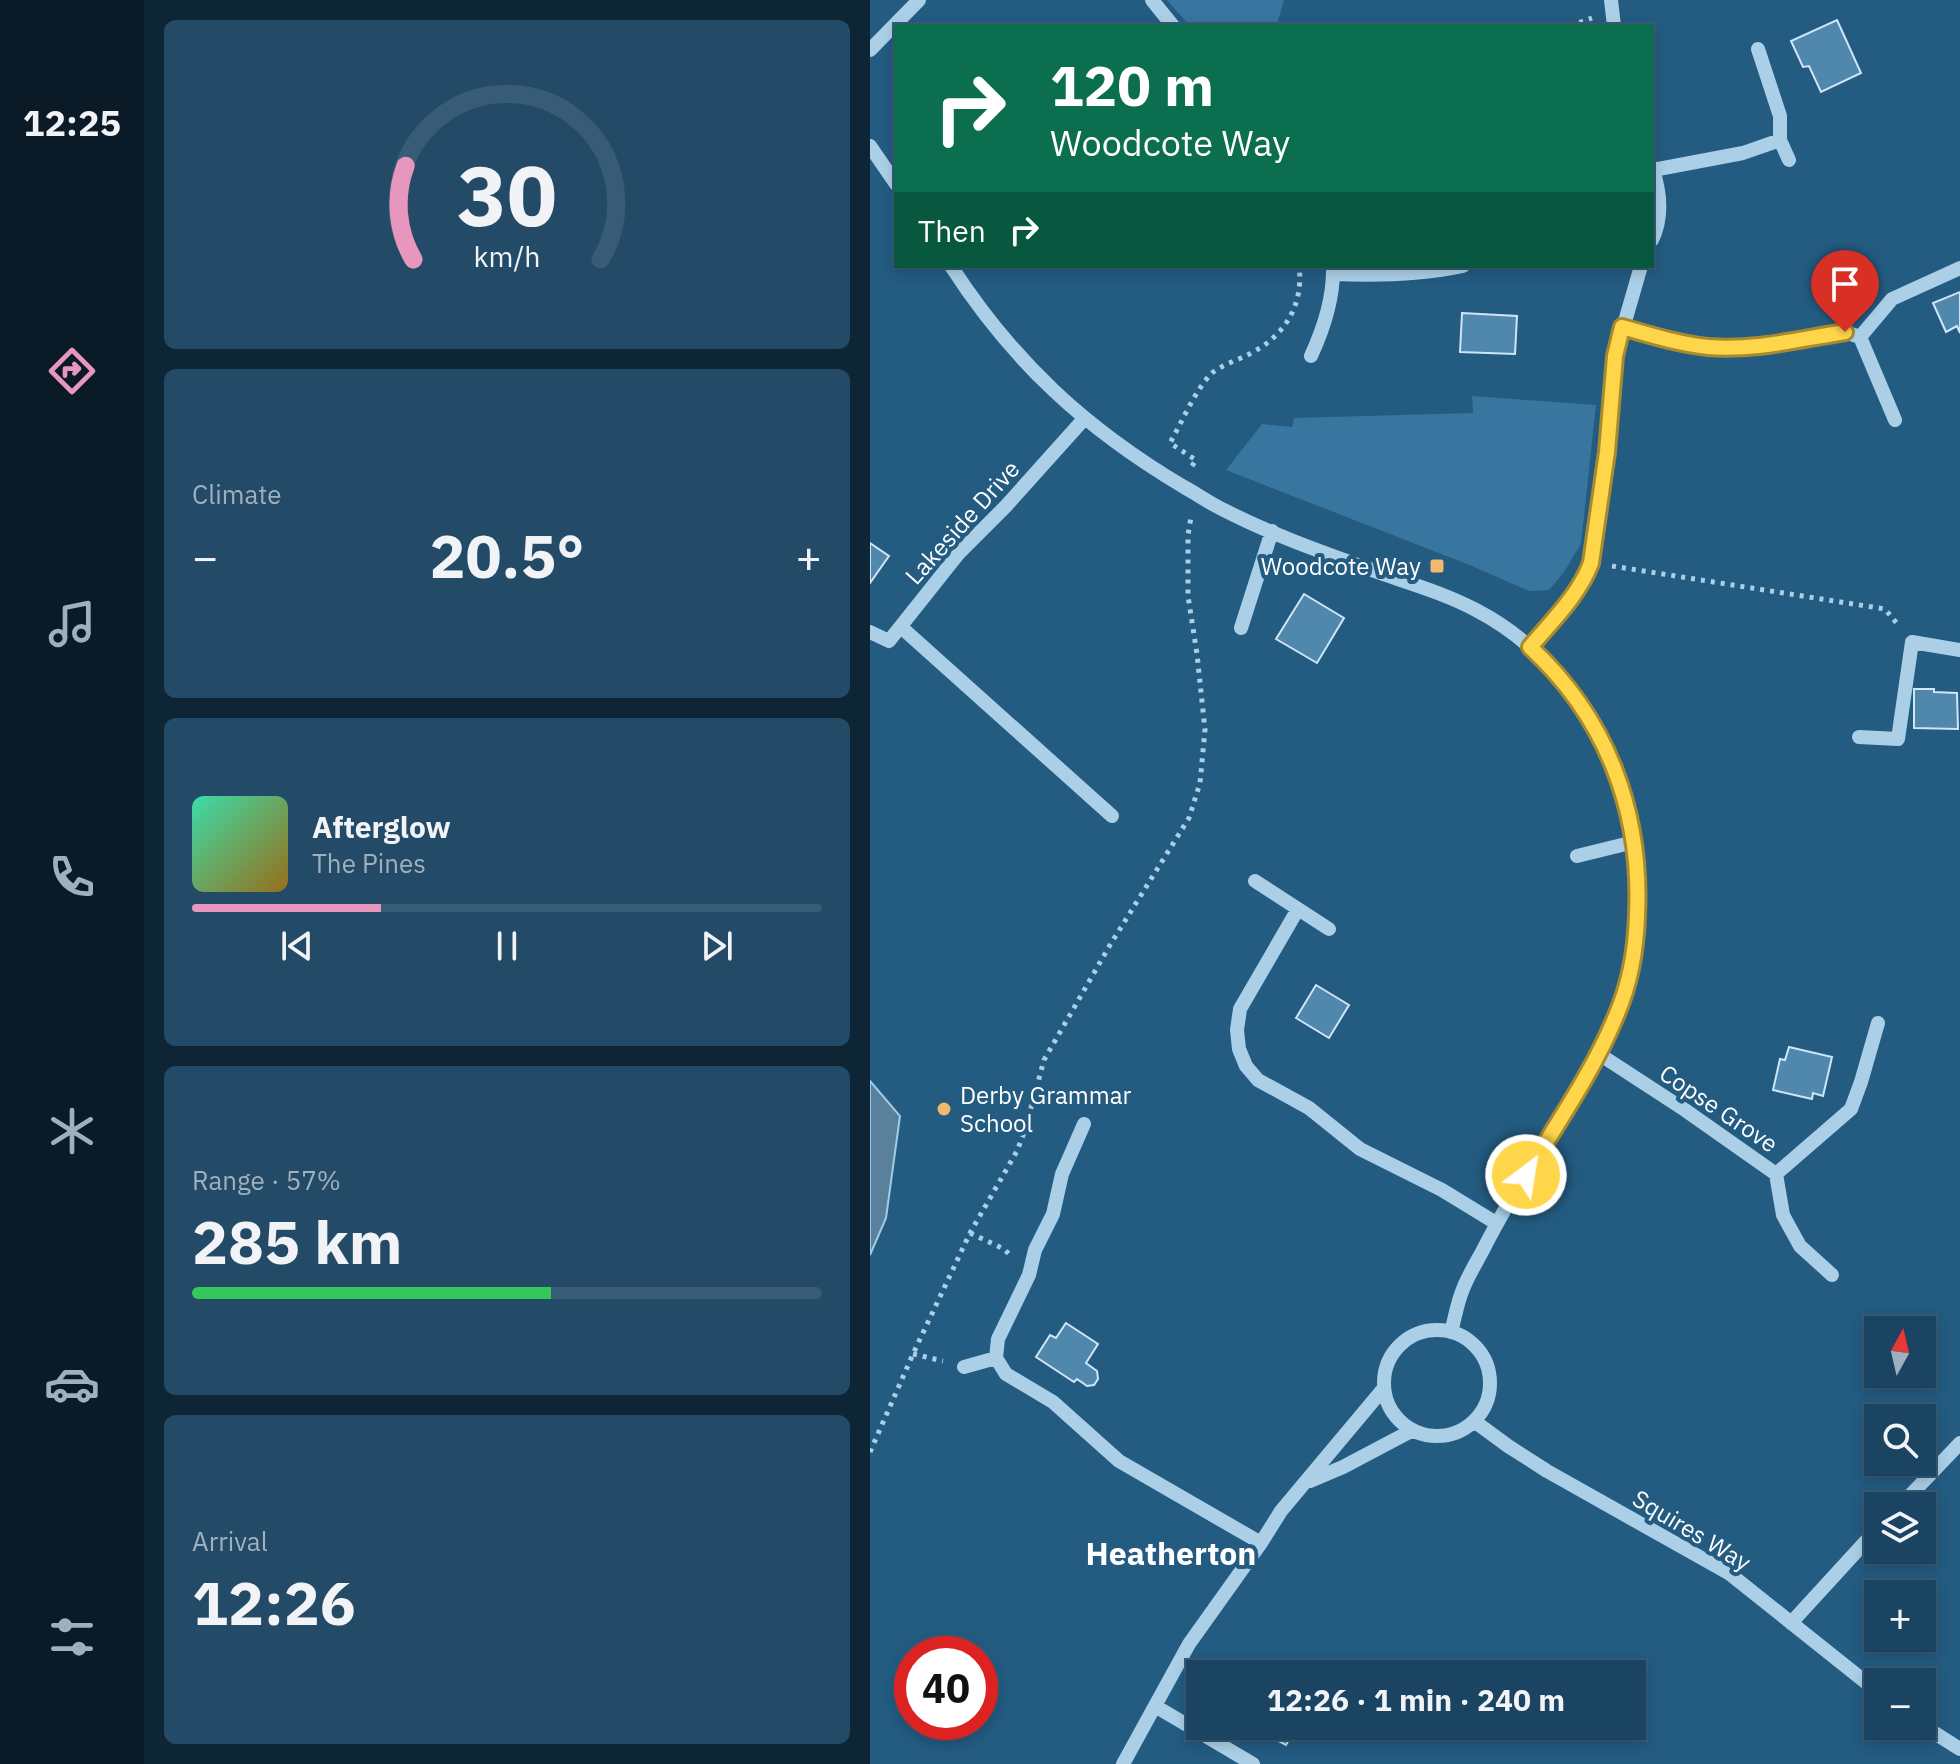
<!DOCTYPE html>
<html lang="en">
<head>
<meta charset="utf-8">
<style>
	:root { --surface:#1a4461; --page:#234b67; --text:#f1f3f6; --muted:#9fb0bd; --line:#385c76; --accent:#e797bd }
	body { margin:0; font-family:"IBM Plex Sans",sans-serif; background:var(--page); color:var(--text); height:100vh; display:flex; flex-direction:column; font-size:30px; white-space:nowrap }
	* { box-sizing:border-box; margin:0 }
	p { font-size:26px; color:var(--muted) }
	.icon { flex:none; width:44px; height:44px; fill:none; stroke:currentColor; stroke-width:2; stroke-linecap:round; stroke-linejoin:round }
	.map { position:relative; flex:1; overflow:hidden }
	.panel { display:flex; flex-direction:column; gap:20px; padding:20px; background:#0e2535; width:726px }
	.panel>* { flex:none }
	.top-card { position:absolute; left:24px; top:24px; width:760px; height:244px; border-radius:0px; box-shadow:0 4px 12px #0003,0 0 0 2px var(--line); background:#0b6e4f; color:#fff; overflow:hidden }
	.needle { width:52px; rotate:8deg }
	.buttons { position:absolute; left:994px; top:1316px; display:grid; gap:16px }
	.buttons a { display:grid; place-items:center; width:72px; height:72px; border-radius:0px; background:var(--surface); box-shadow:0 4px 12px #0003,0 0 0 2px var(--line); font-size:40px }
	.speed { position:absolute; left:24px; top:1636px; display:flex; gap:16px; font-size:40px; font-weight:700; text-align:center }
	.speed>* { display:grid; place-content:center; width:104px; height:104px; border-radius:50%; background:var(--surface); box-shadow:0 4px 12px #0003,0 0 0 2px var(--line); line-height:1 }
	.speed .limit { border:12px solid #d22; background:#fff; color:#111 }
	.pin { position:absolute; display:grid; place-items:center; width:68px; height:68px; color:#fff; margin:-82px -34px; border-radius:50% 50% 50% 0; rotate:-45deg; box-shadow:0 0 8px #0007 }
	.pin .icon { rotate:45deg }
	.me { position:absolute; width:88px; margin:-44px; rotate:31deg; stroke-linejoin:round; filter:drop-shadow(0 0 6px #0008) }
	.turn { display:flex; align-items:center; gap:28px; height:168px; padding:0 24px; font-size:36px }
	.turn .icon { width:104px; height:104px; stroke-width:2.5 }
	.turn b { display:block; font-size:56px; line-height:68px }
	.then { display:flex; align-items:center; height:76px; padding:0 24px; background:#0003; gap:16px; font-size:30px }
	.big { font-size:60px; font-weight:700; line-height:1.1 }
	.panel .card { flex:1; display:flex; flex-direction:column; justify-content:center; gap:12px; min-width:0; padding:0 28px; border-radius:12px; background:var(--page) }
	.panel .dial { align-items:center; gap:0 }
	.dial svg { height:208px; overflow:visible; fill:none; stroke:var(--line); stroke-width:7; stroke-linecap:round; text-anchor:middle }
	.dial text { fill:var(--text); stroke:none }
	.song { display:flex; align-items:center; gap:24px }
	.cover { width:96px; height:96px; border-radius:12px; background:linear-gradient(135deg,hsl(160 70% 55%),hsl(40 70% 35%)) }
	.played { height:8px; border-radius:4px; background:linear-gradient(90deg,var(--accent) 30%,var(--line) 30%) }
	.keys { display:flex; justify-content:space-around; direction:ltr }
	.heat { display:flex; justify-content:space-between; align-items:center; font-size:44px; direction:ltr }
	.charge { height:12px; border-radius:6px; background:linear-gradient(90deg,#34c759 57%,var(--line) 0) }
	.trip { position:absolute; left:316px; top:1660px; width:460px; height:80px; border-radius:0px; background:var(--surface); box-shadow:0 4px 12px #0003,0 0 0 2px var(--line); font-weight:700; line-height:80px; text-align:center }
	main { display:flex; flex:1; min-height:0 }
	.tab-bar { display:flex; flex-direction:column; width:144px; justify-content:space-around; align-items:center; background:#0a1b27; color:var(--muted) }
	.tab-bar .icon { width:56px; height:56px }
	.tab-bar .active { color:var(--accent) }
	.tab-bar b { font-size:36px; color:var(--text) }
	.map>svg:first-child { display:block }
	.green { fill:#38759f }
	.water { fill:#59819b; stroke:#9fcce8; stroke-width:2 }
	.building { fill:#5087ac; stroke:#cee6f6; stroke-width:2 }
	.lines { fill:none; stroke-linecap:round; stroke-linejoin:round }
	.path { stroke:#aacfe7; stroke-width:5; stroke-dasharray:4 6; stroke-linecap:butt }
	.minor { stroke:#aacfe7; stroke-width:14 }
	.route-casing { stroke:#a68a30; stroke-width:20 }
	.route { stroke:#ffd54a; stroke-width:14 }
	.poi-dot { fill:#f2b86e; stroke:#235b81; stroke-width:3 }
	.labels { text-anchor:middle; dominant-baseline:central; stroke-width:8; stroke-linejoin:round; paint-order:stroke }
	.street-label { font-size:24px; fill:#fff; stroke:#235b81 }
	.poi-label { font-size:24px; fill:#fff; stroke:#235b81; text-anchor:end }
	.district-label { font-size:32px; font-weight:bold; fill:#fff; stroke:#235b81 }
</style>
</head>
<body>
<main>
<nav class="tab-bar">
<b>12:25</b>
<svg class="icon active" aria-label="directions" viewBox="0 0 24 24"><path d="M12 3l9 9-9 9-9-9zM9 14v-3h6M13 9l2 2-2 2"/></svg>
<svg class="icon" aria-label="music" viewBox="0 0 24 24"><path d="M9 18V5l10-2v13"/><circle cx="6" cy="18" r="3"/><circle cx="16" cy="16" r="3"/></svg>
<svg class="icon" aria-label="phone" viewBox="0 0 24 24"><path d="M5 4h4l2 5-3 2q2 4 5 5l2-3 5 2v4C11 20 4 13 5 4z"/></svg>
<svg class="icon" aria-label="climate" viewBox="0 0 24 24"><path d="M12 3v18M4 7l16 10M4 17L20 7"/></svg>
<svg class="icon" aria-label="car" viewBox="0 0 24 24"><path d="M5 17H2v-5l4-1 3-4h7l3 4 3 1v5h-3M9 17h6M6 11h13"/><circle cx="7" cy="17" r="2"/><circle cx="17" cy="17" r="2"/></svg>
<svg class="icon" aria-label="filters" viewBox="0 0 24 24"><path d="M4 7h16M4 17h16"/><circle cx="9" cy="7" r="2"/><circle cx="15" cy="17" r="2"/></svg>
</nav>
<section class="panel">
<div class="card dial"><svg viewBox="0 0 100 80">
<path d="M14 69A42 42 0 1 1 86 69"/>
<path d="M14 69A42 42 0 0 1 11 33" stroke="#e797bd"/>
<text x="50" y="56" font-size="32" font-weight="700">30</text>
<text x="50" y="72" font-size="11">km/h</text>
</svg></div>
<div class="card"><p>Climate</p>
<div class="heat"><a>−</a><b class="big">20.5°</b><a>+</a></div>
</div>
<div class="card">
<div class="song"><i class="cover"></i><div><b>Afterglow</b><p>The Pines</p></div></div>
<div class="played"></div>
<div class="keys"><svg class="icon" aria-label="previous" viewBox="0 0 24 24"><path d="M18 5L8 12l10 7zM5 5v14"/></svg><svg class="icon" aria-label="pause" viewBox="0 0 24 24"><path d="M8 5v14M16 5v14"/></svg><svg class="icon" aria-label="next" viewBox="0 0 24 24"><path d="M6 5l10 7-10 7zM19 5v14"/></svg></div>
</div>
<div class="card"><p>Range · 57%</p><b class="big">285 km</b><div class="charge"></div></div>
<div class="card"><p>Arrival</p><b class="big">12:26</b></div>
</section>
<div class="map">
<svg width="1090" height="1764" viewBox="0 0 1090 1764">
	<rect width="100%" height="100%" fill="#235b81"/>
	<path class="green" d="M 297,0 L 414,0 L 407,24 L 413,23 L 414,26 L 357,26 L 351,24 L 320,26 Z
		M 602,396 L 726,405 L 711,544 L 694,572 L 679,590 L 659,591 L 602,566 L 356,470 L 392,424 L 422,427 L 424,418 L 603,413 Z"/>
	<path class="water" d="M 0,1081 L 30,1116 L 16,1218 L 0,1255 Z"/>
	<path class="building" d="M 967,20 L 991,73 L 951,92 L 939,66 L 933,67 L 921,41 Z
		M 1090,292 L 1090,333 L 1087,326 L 1076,332 L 1063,303 Z
		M 592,313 L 647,316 L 645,354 L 590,352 Z
		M 0,543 L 19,556 L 0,583 Z
		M 434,594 L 474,618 L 447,663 L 406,639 Z
		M 1044,689 L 1064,689 L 1064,692 L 1087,693 L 1088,729 L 1044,728 Z
		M 446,985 L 479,1005 L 459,1038 L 426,1018 Z
		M 919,1047 L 962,1057 L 953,1096 L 943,1093 L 942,1099 L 903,1090 L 910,1059 L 915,1060 Z
		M 196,1323 L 228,1344 L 216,1363 L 227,1371 L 228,1379 L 224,1385 L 217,1386 L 207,1379 L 204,1382 L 166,1357 L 180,1335 L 186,1338 Z
		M 380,1726 L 427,1726 L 416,1745 Z"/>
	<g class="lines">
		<path class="path" d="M 700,26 L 722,18
			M 322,466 L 326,460 L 300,443 C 312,422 325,390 342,373 C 353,364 369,360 381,353 C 415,336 434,304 429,266
			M 742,566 L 1015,609 L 1029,626
			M 100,1233 L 134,1249 L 142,1257
			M 43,1354 L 73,1361
			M 0,1452 L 43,1354 L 100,1233 L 147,1151 L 155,1130 L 174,1060 L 240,945 L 319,818 L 330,783 L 335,730 L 327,654 L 318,596 L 318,535 L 321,517"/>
		<path class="minor" d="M 282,0 L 303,26
			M 741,0 L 744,26
			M 888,49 L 910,116 L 910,140
			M 0,50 L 49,0
			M 0,146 L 26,184
			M 782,167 C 790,190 793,217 782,240
			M 783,170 L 873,153 L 910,140 L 919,160
			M 81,266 C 143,362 216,429 314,487 C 327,494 339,503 352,509 C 402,535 457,554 510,573 C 542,584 576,594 606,610 C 729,674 791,830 762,963 C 750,1018 723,1063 695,1110 C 667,1156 637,1202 613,1250 C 606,1263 598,1276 593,1289 C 587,1303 585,1318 581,1332
			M 463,274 C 507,276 550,275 593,266
			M 752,327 L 799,340 L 839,347 L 883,346 L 975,332 L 990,337 L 1022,299 L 1090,268
			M 990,337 L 1025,420
			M 441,356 C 454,328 464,298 463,266
			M 31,627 L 242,816
			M 371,628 L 402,531
			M 0,632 L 19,641 L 89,553 L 136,506 L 214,419
			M 660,647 C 682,621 709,595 721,563 L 737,452 L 745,356 L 771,266
			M 989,737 L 1028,739 L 1042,642 L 1090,650
			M 707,856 L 764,842
			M 385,881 L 459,929
			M 428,909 L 370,1009 L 367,1030 L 369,1049 L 376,1066 L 388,1080 L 439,1108 L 490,1149 L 572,1190 L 626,1223
			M 729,1054 L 815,1110 L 906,1174 L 981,1109 L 991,1082 L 1008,1023
			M 214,1124 L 192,1174 L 183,1214 L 165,1250 L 159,1275 L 128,1339 L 126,1358 L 136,1374 L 183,1402 L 249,1461 L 391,1543
			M 906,1174 L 913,1215 L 930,1246 L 962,1275
			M514 1383a53 53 0 1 1 106 0a53 53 0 1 1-106 0Z
			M 94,1367 L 126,1358
			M 604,1421 L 638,1446 L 677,1471 L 860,1574 L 1008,1692
			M 440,1481 L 473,1467 L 543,1430
			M 1030,1506 L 1090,1443
			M 921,1623 L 1008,1528
			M 285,1706 L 383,1764
			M 1052,1725 L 1090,1749
			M 253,1764 L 319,1644 L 391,1543 L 411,1511 L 514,1388"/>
	</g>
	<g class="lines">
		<defs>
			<path id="route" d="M 656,1175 C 687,1123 723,1072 746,1016 C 760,984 766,949 767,915 C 772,812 737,718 660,647 C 682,621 709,595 721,563 L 737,452 L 745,356 L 752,327 C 780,335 809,344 838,347 C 884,351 930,339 975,332"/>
		</defs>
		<use href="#route" class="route-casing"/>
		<use href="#route" class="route"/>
	</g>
	<g class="poi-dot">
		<rect x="559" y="558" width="16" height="16" rx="4"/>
		<circle cx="74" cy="1109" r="8"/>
	</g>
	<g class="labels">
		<g class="street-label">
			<text transform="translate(92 522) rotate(-48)">Lakeside Drive</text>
			<text transform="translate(849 1108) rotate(34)">Copse Grove</text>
			<text transform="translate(822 1530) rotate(31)">Squires Way</text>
		</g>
		<g class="poi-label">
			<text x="551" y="566">Woodcote Way</text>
			<text x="90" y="1095" text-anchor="start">Derby Grammar<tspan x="90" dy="28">School</tspan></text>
		</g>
		<g class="district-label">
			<text x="301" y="1553">Heatherton</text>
		</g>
	</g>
</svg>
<div class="buttons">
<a><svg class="needle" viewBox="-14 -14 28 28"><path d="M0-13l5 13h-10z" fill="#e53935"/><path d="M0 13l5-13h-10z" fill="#9fb0bd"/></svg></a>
<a><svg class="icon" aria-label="search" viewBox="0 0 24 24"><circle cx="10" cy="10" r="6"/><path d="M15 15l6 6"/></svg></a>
<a><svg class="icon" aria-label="layers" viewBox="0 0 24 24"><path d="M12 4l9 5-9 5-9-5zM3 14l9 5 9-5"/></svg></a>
<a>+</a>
<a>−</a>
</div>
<div class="speed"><div class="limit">40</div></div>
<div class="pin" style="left:975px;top:332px;background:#d93025"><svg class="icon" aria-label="arrive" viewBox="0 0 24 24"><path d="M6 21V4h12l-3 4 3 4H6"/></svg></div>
<svg class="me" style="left:656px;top:1175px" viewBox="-20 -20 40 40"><circle r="17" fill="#ffd54a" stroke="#fff" stroke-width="3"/><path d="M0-11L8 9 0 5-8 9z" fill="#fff"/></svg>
<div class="trip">12:26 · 1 min · 240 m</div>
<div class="top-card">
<div class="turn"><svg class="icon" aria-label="right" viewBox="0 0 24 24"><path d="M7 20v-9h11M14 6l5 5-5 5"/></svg><div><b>120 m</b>Woodcote Way</div></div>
<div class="then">Then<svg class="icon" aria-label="right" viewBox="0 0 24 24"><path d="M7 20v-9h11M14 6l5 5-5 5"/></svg></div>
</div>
</div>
</main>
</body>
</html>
